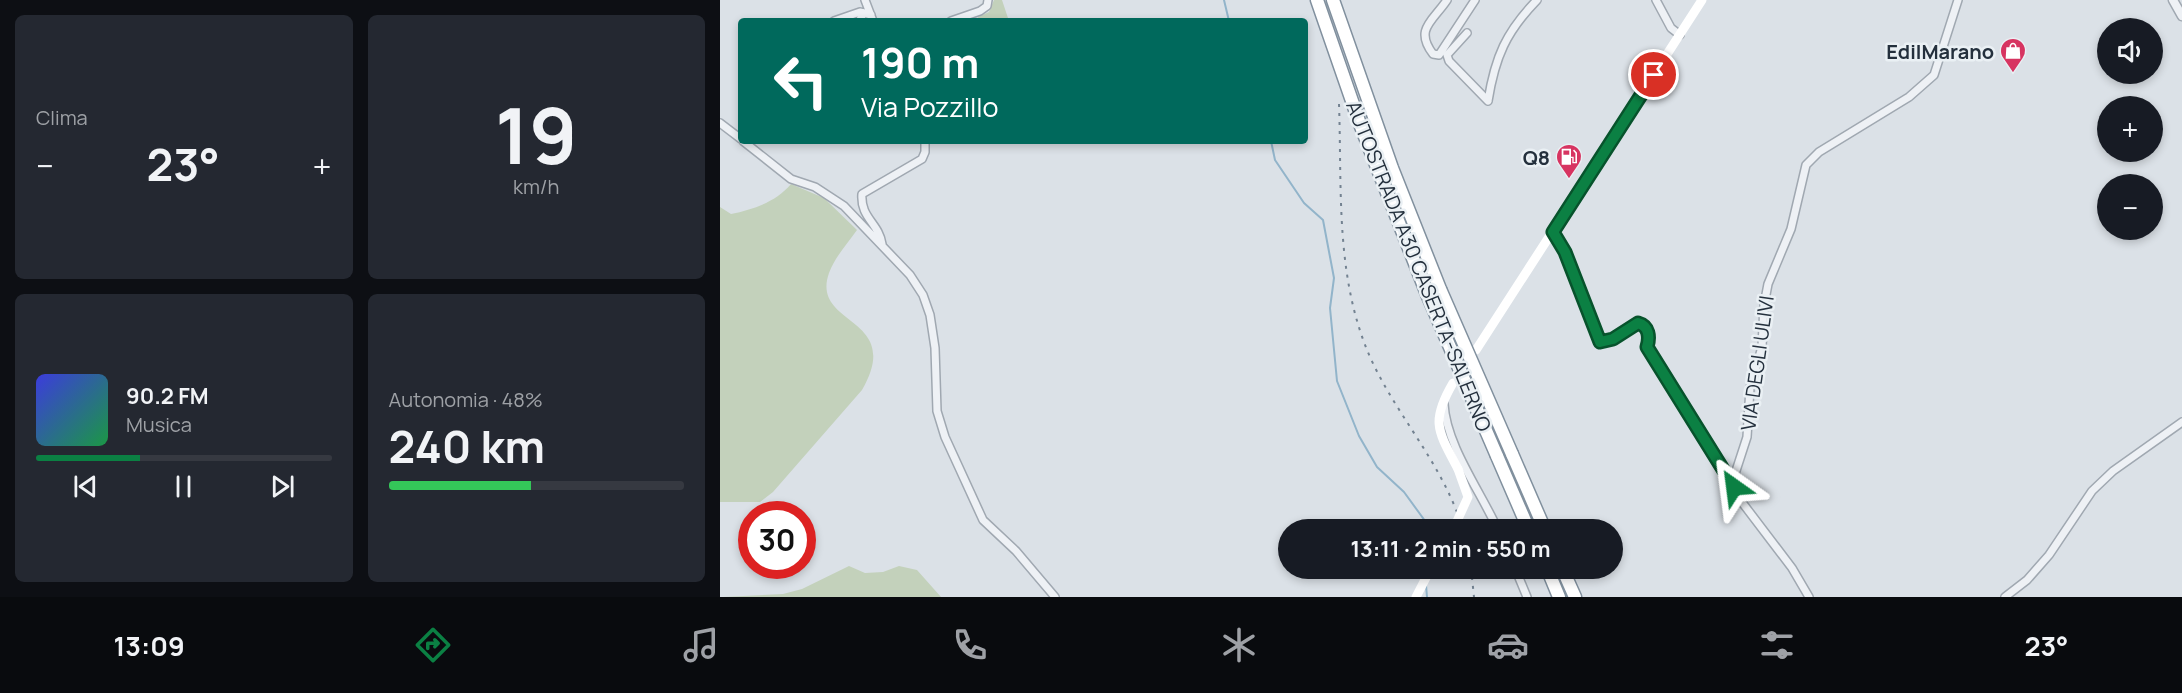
<!DOCTYPE html>
<html lang="it">
<head>
<meta charset="utf-8">
<style>
	:root { --surface:#171b24; --page:#242831; --text:#f1f3f6; --muted:#9ea1a6; --line:#363941; --accent:#0b8043 }
	body { margin:0; font-family:Manrope,sans-serif; background:var(--page); color:var(--text); height:100vh; display:flex; flex-direction:column; font-size:22px; white-space:nowrap }
	* { box-sizing:border-box; margin:0 }
	p { font-size:20px; color:var(--muted) }
	.icon { flex:none; width:33px; height:33px; fill:none; stroke:currentColor; stroke-width:2; stroke-linecap:round; stroke-linejoin:round }
	.map { position:relative; flex:1; overflow:hidden }
	.drawer { display:flex; flex-direction:column; gap:15px; padding:15px; background:#0d0f14; width:720px }
	.drawer>* { flex:none }
	.guide { position:absolute; left:18px; top:18px; width:570px; height:126px; border-radius:6px; box-shadow:0 3px 9px #0003; background:#00695c; color:#fff; overflow:hidden }
	.fabs { position:absolute; left:1377px; top:18px; display:grid; gap:12px }
	.fabs a { display:grid; place-items:center; width:66px; height:66px; border-radius:50%; background:var(--surface); box-shadow:0 3px 9px #0003; font-size:30px }
	.speed { position:absolute; left:18px; top:501px; display:flex; gap:12px; font-size:30px; font-weight:700; text-align:center }
	.speed>* { display:grid; place-content:center; width:78px; height:78px; border-radius:50%; background:var(--surface); box-shadow:0 3px 9px #0003; line-height:1 }
	.speed .limit { border:9px solid #d22; background:#fff; color:#111 }
	.pin { position:absolute; display:grid; place-items:center; width:51px; height:51px; color:#fff; margin:-26px; border:3px solid #fff; border-radius:50%; box-shadow:0 2px 6px #0007 }
	.me { position:absolute; width:66px; margin:-33px; rotate:329deg; stroke-linejoin:round; filter:drop-shadow(0 0 4px #0008) }
	.turn { display:flex; align-items:center; gap:21px; height:126px; padding:0 24px; font-size:27px }
	.turn .icon { width:78px; height:78px; stroke-width:2.5 }
	.turn b { display:block; font-size:42px; line-height:51px }
	.big { font-size:45px; font-weight:700; line-height:1.1 }
	.drawer .card { flex:1; display:flex; flex-direction:column; justify-content:center; gap:9px; min-width:0; padding:0 21px; border-radius:9px; background:var(--page) }
	.drawer .dial { align-items:center; gap:0 }
	.dial b { font-size:78px; line-height:1 }
	.song { display:flex; align-items:center; gap:18px }
	.cover { width:72px; height:72px; border-radius:9px; background:linear-gradient(135deg,hsl(240 70% 55%),hsl(140 70% 35%)) }
	.played { height:6px; border-radius:3px; background:linear-gradient(90deg,var(--accent) 35%,var(--line) 35%) }
	.keys { display:flex; justify-content:space-around; direction:ltr }
	.heat { display:flex; justify-content:space-between; align-items:center; font-size:33px; direction:ltr }
	.charge { height:9px; border-radius:4px; background:linear-gradient(90deg,#34c759 48%,var(--line) 0) }
	.drawer .tiles { flex:1; display:grid; gap:15px; grid-template-columns:repeat(2,1fr) }
	.trip { position:absolute; left:558px; top:519px; width:345px; height:60px; border-radius:30px; background:var(--surface); box-shadow:0 3px 9px #0003; font-weight:700; line-height:60px; text-align:center }
	.tabs { display:flex; height:96px; justify-content:space-around; align-items:center; background:#090b0e; color:var(--muted) }
	.tabs .icon { width:42px; height:42px }
	.tabs .selected { color:var(--accent) }
	.tabs b { font-size:27px; color:var(--text) }
	main { display:flex; flex:1; min-height:0 }
	.map>svg:first-child { display:block }
	.green { fill:#c3d1bb }
	.lines { fill:none; stroke-linecap:round; stroke-linejoin:round }
	.stream { stroke:#92b4ca; stroke-width:2 }
	.minor-casing { stroke:#a0a8b1; stroke-width:10 }
	.tertiary-casing { stroke:#a0a8b1; stroke-width:11 }
	.motorway-casing { stroke:#81909e; stroke-width:15 }
	.minor { stroke:#eef1f5; stroke-width:7 }
	.tertiary { stroke:#eef1f5; stroke-width:8 }
	.secondary { stroke:#fff; stroke-width:9 }
	.motorway { stroke:#fff; stroke-width:12 }
	.rail { stroke:#738291; stroke-width:2; stroke-dasharray:3 6; stroke-linecap:butt }
	.motorway-bridge-casing { stroke:#81909e; stroke-width:15; stroke-linecap:butt }
	.secondary-bridge { stroke:#fff; stroke-width:9 }
	.motorway-bridge { stroke:#fff; stroke-width:12 }
	.route-casing { stroke:#07532c; stroke-width:15 }
	.route { stroke:#0b8043; stroke-width:10 }
	.labels { text-anchor:middle; dominant-baseline:central; stroke-width:5; stroke-linejoin:round; paint-order:stroke }
	.poi-label { font-size:20px; font-weight:bold; fill:#24303d; stroke:#eaf0f4; text-anchor:end }
	.street-label { font-size:20px; fill:#24303d; stroke:#eaf0f4 }
</style>
</head>
<body>
<main>
<section class="drawer">
<div class="tiles">
<div class="card"><p>Clima</p>
<div class="heat"><a>−</a><b class="big">23°</b><a>+</a></div>
</div>
<div class="card dial"><b>19</b><p>km/h</p></div>
<div class="card">
<div class="song"><i class="cover"></i><div><b>90.2 FM</b><p>Musica</p></div></div>
<div class="played"></div>
<div class="keys"><svg class="icon" aria-label="previous" viewBox="0 0 24 24"><path d="M18 5L8 12l10 7zM5 5v14"/></svg><svg class="icon" aria-label="pause" viewBox="0 0 24 24"><path d="M8 5v14M16 5v14"/></svg><svg class="icon" aria-label="next" viewBox="0 0 24 24"><path d="M6 5l10 7-10 7zM19 5v14"/></svg></div>
</div>
<div class="card"><p>Autonomia · 48%</p><b class="big">240 km</b><div class="charge"></div></div>
</div>
</section>
<div class="map">
<svg width="1462" height="597" viewBox="0 0 1462 597">
	<rect width="100%" height="100%" fill="#dbe1e7"/>
	<path class="green" d="M 274,0 L 282,0 L 289,21 L 259,21 L 258,17 L 269,12 Z
		M 71,184 L 104,198 L 137,230 C 127,244 115,257 109,273 C 90,327 185,315 142,390 L 53,492 L 40,502 L 0,502 L 0,207 L 11,214 C 34,209 56,202 71,184 Z
		M 129,566 L 145,573 L 163,572 L 179,566 L 197,570 L 221,597 L 3,597 L 63,594 L 82,589 Z"/>
	<g class="lines">
		<path class="stream" d="M 504,0 L 509,21
			M 551,141 L 555,160 L 584,203 L 603,220 L 614,278 L 610,308 L 617,381 L 639,436 L 657,467 L 684,492 L 708,525 L 708,530
			M 706,585 L 707,597"/>
		<defs>
			<path id="minor" d="M 145,0 L 153,21
				M 727,0 C 713,21 694,29 713,54 L 719,55 L 755,0
				M 936,0 L 951,28 L 960,35
				M 114,21 L 140,12 L 151,15
				M 139,21 L 144,13
				M 231,21 L 260,11 L 267,6 L 268,0
				M 747,33 L 727,55 L 729,61 L 768,101
				M 768,101 C 775,57 786,32 817,0
				M 0,123 L 21,139
				M 23,141 L 71,179 L 95,187 L 124,206 L 190,275 L 203,295 L 210,315 L 215,348 L 217,411 L 225,437 L 263,520 L 296,551 L 335,597
				M 833,232 L 845,252 L 880,342 L 893,339 L 918,323 C 929,326 930,337 927,347 L 1012,483
				M 162,244 C 159,223 140,218 142,194 L 202,159 L 205,152 L 205,141
				M 724,404 C 726,445 761,492 778,530
				M 795,568 L 807,597
				M 1089,597 L 1072,568 L 1018,497 L 1013,480 L 1027,437 L 1030,388 L 1042,347 L 1044,305 L 1048,284 L 1071,229 L 1086,165 L 1099,152 L 1189,97 L 1214,75 L 1238,0
				M 1285,597 L 1307,580 L 1329,555 L 1372,491 L 1393,471 L 1462,422"/>
			<path id="tertiary" d="M 1453,0 L 1462,16"/>
			<path id="motorway" d="M 597,0 L 640,124 L 707,294
				M 613,0 L 672,168 L 720,289
				M 792,454 L 825,530
				M 777,456 L 809,530
				M 827,568 L 839,597
				M 842,568 L 855,597"/>
		</defs>
		<use href="#minor" class="minor-casing"/>
		<use href="#tertiary" class="tertiary-casing"/>
		<use href="#motorway" class="motorway-casing"/>
		<use href="#minor" class="minor"/>
		<use href="#tertiary" class="tertiary"/>
		<path class="secondary" d="M 756,350 L 982,0
			M 733,383 C 710,422 718,431 738,469
			M 696,597 L 711,568"/>
		<use href="#motorway" class="motorway"/>
		<path class="rail" d="M 619,104 C 622,189 615,277 650,357 C 677,417 724,465 743,530
			M 751,568 L 754,597"/>
		<defs>
			<path id="motorway-bridge" d="M 720,289 L 792,454
				M 707,294 L 777,456"/>
		</defs>
		<use href="#motorway-bridge" class="motorway-bridge-casing"/>
		<path class="secondary-bridge" d="M 733,530 L 748,497 L 738,469"/>
		<use href="#motorway-bridge" class="motorway-bridge"/>
	</g>
	<g class="lines">
		<defs>
			<path id="route" d="M 934,75 L 833,232 L 845,252 L 880,342 L 893,339 L 918,323 C 929,326 930,337 927,347 L 1014,487"/>
		</defs>
		<use href="#route" class="route-casing"/>
		<use href="#route" class="route"/>
	</g>
	<defs>
		<symbol id="shop-pin" viewBox="-11 -11 22 30"><path d="M0 17L-7.5 6A9.5 9.5 0 1 1 7.5 6Z" fill="#d73461" stroke="#eaf0f4"/><path d="M-5-2.5h2.3a2.7 3.5 0 0 1 5.4 0H5L5.5 6h-11ZM-1.5-2.5h3a1.5 2.3 0 0 0-3 0Z" fill="#fff"/></symbol>
		<symbol id="fuel-pin" viewBox="-11 -11 22 30"><path d="M0 17L-7.5 6A9.5 9.5 0 1 1 7.5 6Z" fill="#d73461" stroke="#eaf0f4"/><path d="M-5.5-6h7V0h2V4h1.3V-2.5L3-4.5l.8-.8L6-3V5H2.5V1h-1V6h-7ZM-4.2-4.7v3.2H.2V-4.7Z" fill="#fff"/></symbol>
	</defs>
	<g fill-rule="evenodd">
		<use href="#shop-pin" x="1278" y="36" width="30" height="40"/>
		<use href="#fuel-pin" x="834" y="142" width="30" height="40"/>
	</g>
	<g class="labels">
		<g class="poi-label">
			<text x="1274" y="51">EdilMarano</text>
			<text x="830" y="157">Q8</text>
		</g>
		<g class="street-label">
			<text transform="translate(699 266) rotate(68)">AUTOSTRADA A30 CASERTA-SALERNO</text>
			<text transform="translate(1037 363) rotate(-82)">VIA DEGLI ULIVI</text>
		</g>
	</g>
</svg>
<div class="fabs">
<a><svg class="icon" aria-label="sound" viewBox="0 0 24 24"><path d="M4 9h4l5-4v14l-5-4H4zM17 9q2 3 0 6"/></svg></a>
<a>+</a>
<a>−</a>
</div>
<div class="speed"><div class="limit">30</div></div>
<div class="pin" style="left:934px;top:75px;background:#d93025"><svg class="icon" aria-label="arrive" viewBox="0 0 24 24"><path d="M6 21V4h12l-3 4 3 4H6"/></svg></div>
<svg class="me" style="left:1014px;top:487px" viewBox="-20 -20 40 40"><path d="M0-17L14 15 0 8-14 15z" fill="#0b8043" stroke="#fff" stroke-width="4"/></svg>
<div class="trip">13:11 · 2 min · 550 m</div>
<div class="guide">
<div class="turn"><svg class="icon" aria-label="left" viewBox="0 0 24 24"><path d="M17 20v-9H6M10 6l-5 5 5 5"/></svg><div><b>190 m</b>Via Pozzillo</div></div>
</div>
</div>
</main>
<nav class="tabs">
<b>13:09</b>
<svg class="icon selected" aria-label="directions" viewBox="0 0 24 24"><path d="M12 3l9 9-9 9-9-9zM9 14v-3h6M13 9l2 2-2 2"/></svg>
<svg class="icon" aria-label="music" viewBox="0 0 24 24"><path d="M9 18V5l10-2v13"/><circle cx="6" cy="18" r="3"/><circle cx="16" cy="16" r="3"/></svg>
<svg class="icon" aria-label="phone" viewBox="0 0 24 24"><path d="M5 4h4l2 5-3 2q2 4 5 5l2-3 5 2v4C11 20 4 13 5 4z"/></svg>
<svg class="icon" aria-label="climate" viewBox="0 0 24 24"><path d="M12 3v18M4 7l16 10M4 17L20 7"/></svg>
<svg class="icon" aria-label="car" viewBox="0 0 24 24"><path d="M5 17H2v-5l4-1 3-4h7l3 4 3 1v5h-3M9 17h6M6 11h13"/><circle cx="7" cy="17" r="2"/><circle cx="17" cy="17" r="2"/></svg>
<svg class="icon" aria-label="filters" viewBox="0 0 24 24"><path d="M4 7h16M4 17h16"/><circle cx="9" cy="7" r="2"/><circle cx="15" cy="17" r="2"/></svg>
<b>23°</b>
</nav>
</body>
</html>
